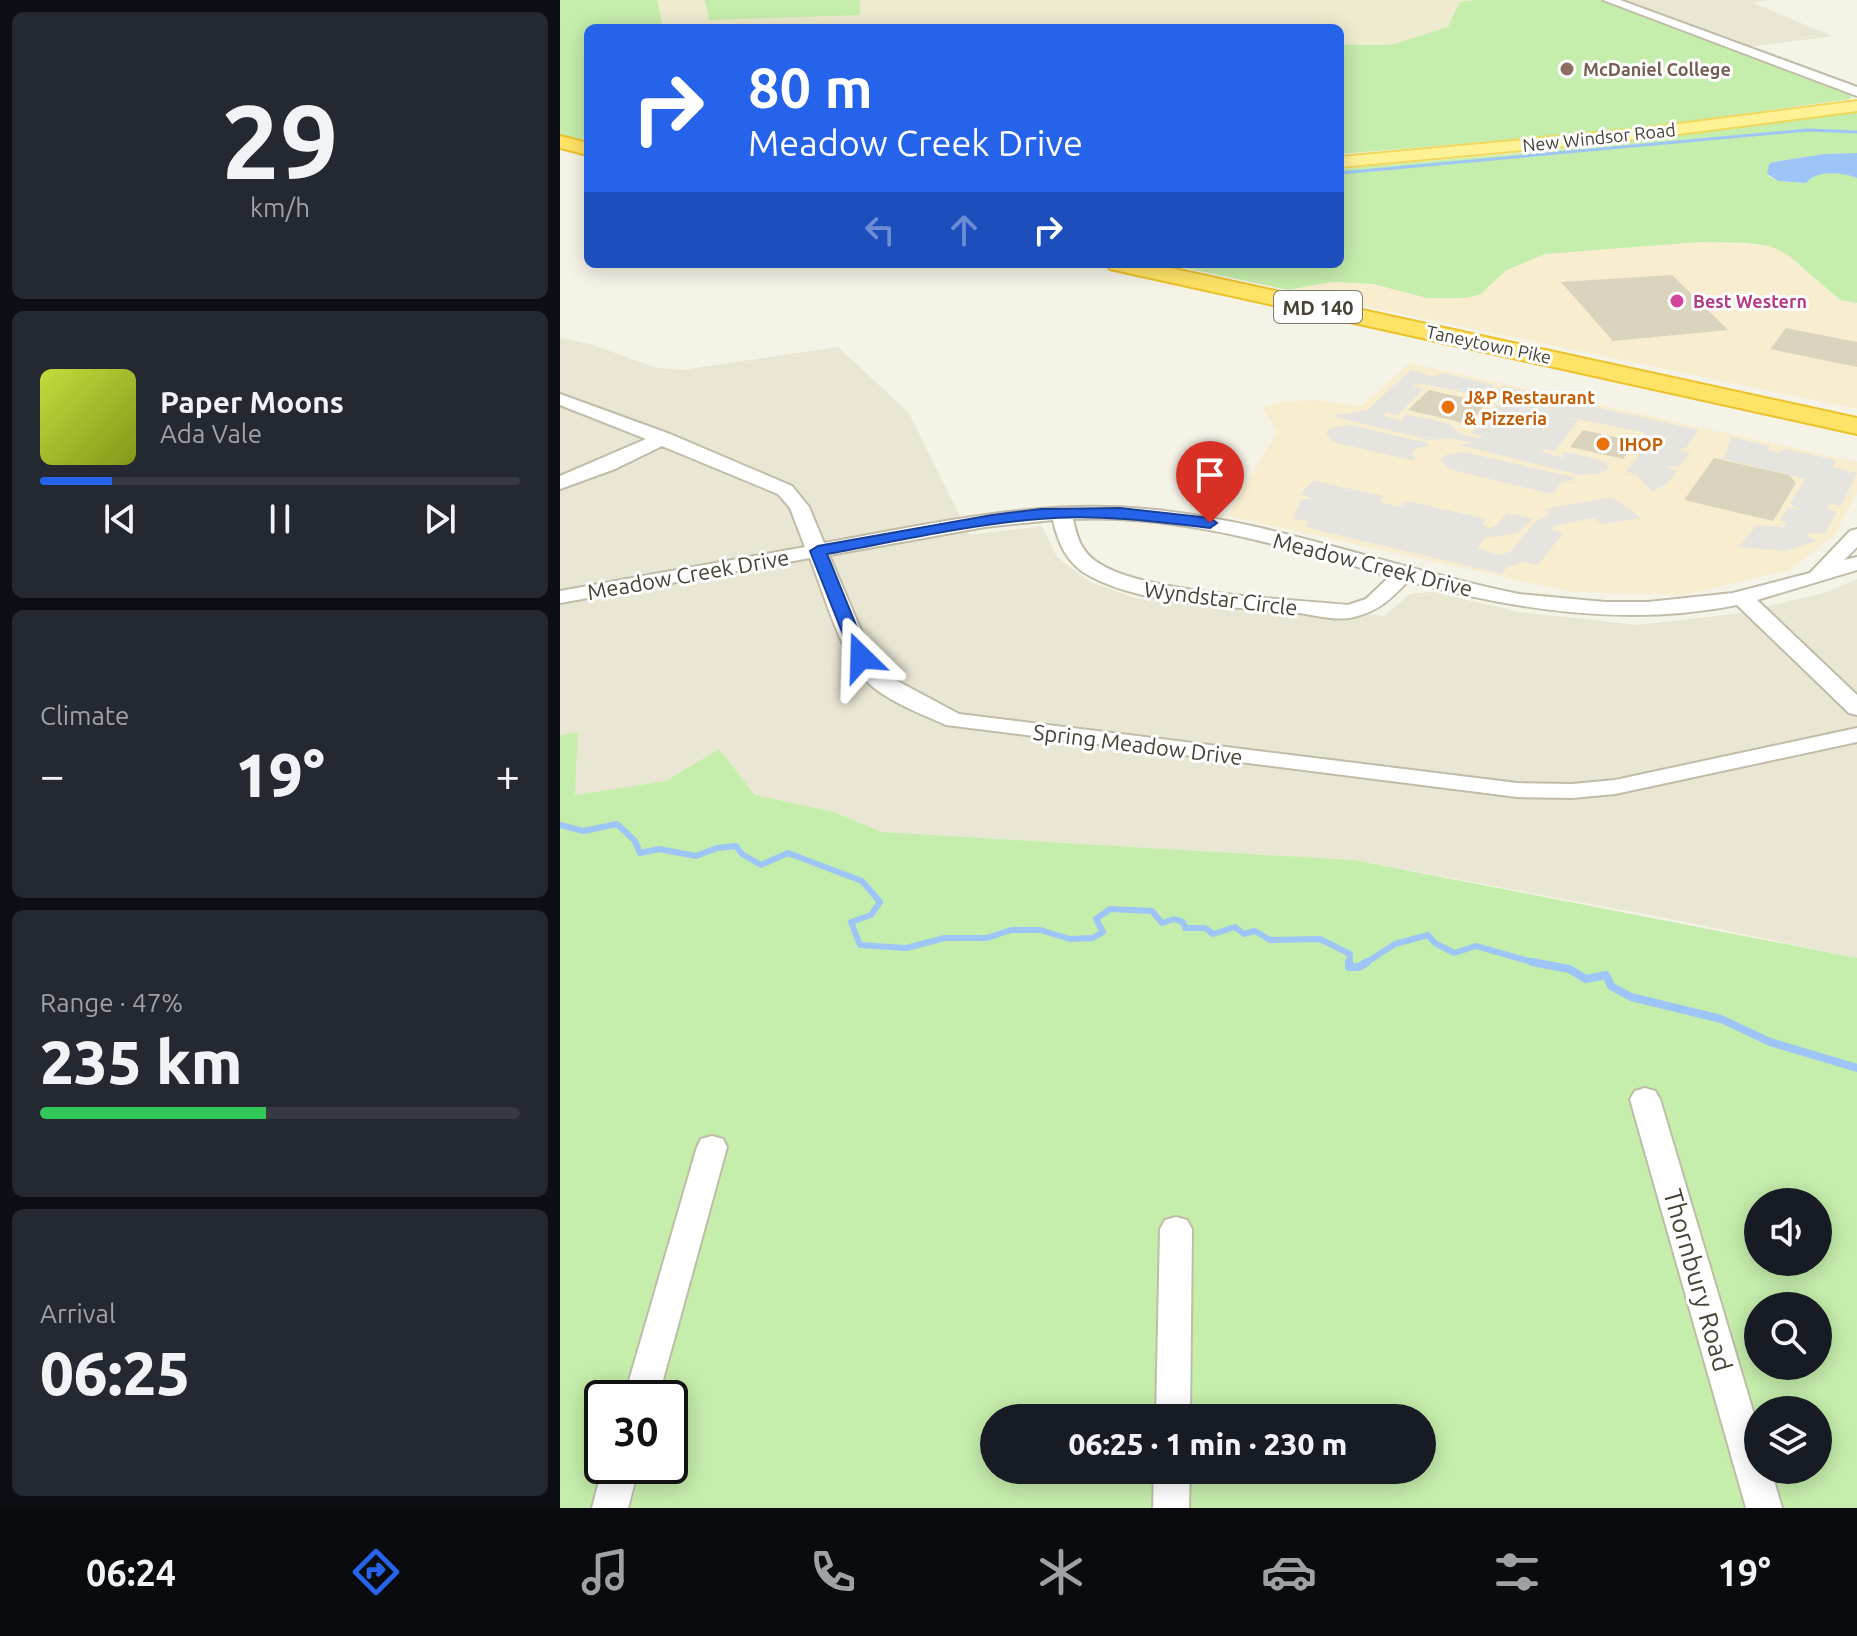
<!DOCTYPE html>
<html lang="en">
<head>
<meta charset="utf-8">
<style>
	:root { --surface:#171b24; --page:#242831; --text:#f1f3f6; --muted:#9ea1a6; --line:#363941; --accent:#2563eb }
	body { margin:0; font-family:Ubuntu,sans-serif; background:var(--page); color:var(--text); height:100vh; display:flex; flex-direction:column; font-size:30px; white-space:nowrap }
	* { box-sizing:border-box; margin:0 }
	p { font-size:26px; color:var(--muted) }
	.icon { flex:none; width:44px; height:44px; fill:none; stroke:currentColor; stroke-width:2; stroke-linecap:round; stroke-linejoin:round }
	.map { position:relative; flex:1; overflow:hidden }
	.details { display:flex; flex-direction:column; gap:12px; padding:12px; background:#0d0f14; width:560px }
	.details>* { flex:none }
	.banner { position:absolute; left:24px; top:24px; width:760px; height:244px; border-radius:12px; box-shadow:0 4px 20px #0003; background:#2563eb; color:#fff; overflow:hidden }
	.buttons { position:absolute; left:1184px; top:1188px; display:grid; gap:16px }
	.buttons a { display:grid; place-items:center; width:88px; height:88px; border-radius:50%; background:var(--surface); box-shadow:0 4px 20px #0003; font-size:40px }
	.speed { position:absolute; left:24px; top:1380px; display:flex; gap:16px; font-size:40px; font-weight:700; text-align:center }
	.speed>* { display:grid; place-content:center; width:104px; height:104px; border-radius:50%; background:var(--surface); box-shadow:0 4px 20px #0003; line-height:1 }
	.speed .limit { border:4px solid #111; border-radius:12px; background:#fff; color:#111 }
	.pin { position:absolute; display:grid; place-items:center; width:68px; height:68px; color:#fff; margin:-82px -34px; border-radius:50% 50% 50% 0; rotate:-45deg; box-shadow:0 0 8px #0007 }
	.pin .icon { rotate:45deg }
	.me { position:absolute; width:88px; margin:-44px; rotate:338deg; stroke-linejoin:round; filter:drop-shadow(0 0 6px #0008) }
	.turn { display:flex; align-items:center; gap:28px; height:168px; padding:0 32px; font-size:36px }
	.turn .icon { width:104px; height:104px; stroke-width:2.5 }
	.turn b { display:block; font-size:56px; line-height:68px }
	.lanes { display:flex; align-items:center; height:76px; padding:0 32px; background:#0003; justify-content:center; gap:40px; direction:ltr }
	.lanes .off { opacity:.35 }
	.big { font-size:60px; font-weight:800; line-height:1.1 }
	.details .widget { flex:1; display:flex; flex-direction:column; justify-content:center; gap:12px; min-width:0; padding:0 28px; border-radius:12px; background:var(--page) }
	.details .dial { align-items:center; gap:0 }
	.dial b { font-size:104px; line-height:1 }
	.song { display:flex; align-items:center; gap:24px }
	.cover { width:96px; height:96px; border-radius:12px; background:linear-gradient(135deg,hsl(70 70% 55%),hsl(70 70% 35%)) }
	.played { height:8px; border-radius:4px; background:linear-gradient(90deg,var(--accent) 15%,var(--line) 15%) }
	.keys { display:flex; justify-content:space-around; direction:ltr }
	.heat { display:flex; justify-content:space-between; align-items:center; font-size:44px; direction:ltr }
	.charge { height:12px; border-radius:6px; background:linear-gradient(90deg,#34c759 47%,var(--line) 0) }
	.trip { position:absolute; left:420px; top:1404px; width:456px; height:80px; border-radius:40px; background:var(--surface); box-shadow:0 4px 20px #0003; font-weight:800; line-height:80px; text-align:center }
	.menu { display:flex; height:128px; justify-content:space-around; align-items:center; background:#090b0e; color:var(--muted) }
	.menu .icon { width:56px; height:56px }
	.menu .current { color:var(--accent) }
	.menu b { font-size:36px; color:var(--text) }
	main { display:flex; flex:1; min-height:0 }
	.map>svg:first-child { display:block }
	.residential { fill:#e9e6d4 }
	.commercial { fill:#f9edcf }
	.education { fill:#efebcf }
	.green { fill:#c5edab; fill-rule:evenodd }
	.parking { fill:#e5e4df; fill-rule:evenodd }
	.water { fill:#9dc5f7 }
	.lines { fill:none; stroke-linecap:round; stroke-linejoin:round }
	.stream-far2 { stroke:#9dc5f7; stroke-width:3 }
	.stream-far1 { stroke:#9dc5f7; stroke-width:6 }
	.stream { stroke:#9dc5f7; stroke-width:8 }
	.building { fill:#dad3bd }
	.minor-casing { stroke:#c1bca8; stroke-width:4 }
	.major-casing { stroke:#efd85a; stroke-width:4 }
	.highway-casing { stroke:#ecc129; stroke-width:4 }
	.minor { fill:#fff; fill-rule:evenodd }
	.major { fill:#fff195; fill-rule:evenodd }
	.highway { fill:#ffe367; fill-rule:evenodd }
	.route { fill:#2563eb; stroke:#184099; stroke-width:2 }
	.education-dot { fill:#8d6e63; stroke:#fff; stroke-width:3 }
	.hotel-dot { fill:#d1479c; stroke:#fff; stroke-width:3 }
	.food-dot { fill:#e8710a; stroke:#fff; stroke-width:3 }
	.labels { text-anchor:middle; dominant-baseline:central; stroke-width:6; stroke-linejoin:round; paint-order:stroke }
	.far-education-label { font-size:18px; font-weight:bold; fill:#785e54; stroke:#fff; text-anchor:start }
	.far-street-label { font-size:18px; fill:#484335; stroke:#fff }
	.far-hotel-label { font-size:18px; font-weight:bold; fill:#b23c85; stroke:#fff; text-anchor:start }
	.far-food-label { font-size:18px; font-weight:bold; fill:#c56008; stroke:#fff; text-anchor:start }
	.shield { fill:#fff; stroke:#7f7b72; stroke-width:2 }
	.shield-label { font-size:20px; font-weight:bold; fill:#484335 }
	.street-label { font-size:22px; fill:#484335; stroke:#fff }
	.near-street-label { font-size:26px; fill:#484335; stroke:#fff }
</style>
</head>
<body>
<main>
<section class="details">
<div class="widget dial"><b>29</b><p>km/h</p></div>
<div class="widget">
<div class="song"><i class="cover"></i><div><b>Paper Moons</b><p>Ada Vale</p></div></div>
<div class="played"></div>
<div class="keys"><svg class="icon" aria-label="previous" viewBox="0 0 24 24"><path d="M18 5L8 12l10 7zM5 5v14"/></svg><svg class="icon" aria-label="pause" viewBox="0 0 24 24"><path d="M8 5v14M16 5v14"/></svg><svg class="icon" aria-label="next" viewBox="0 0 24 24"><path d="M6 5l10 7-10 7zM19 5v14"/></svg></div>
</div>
<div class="widget"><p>Climate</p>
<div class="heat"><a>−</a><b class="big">19°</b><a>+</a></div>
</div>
<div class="widget"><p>Range · 47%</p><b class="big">235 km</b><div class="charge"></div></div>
<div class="widget"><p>Arrival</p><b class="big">06:25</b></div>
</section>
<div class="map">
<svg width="1297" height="1508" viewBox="0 0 1297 1508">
	<rect width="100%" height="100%" fill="#f5f2e6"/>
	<path class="residential" d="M 1050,0 L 1208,0 L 1193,3 L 1272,36 L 1180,48 Z
		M 0,338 L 30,344 L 97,368 L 122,370 L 278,347 L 349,413 L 409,535 L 482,526 L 497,557 L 530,582 L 579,599 L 824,616 L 850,594 L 872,592 L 959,612 L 1078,625 L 1175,614 L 1268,592 L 1297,579 L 1297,958 L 1111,919 L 794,860 L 322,832 L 274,812 L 195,795 L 159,749 L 106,781 L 15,795 L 18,733 L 0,735 Z"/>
	<path class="commercial" d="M 1139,242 L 1210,246 L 1228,255 L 1279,300 L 1297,303 L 1297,409 L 728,290 L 771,282 L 813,284 L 867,298 L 921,294 L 944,271 L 985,254 Z
		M 849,363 L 1297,462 L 1297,492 L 1275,535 L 1229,570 L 1123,595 L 1013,592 L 668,516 L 717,432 L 703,408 L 723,402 L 754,400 L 802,406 Z"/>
	<path class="education" d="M 0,0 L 1050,0 L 1293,94 L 1290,99 L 1065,130 L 780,154 L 780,28 L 28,28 L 28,142 Z"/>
	<path class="green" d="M 0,0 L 97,0 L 103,28 L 28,28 L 28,142 L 0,137 Z
		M 145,0 L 300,0 L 300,15 L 149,20 Z
		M 918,0 L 1050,0 L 1288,90 L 1293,94 L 1290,99 L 1065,130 L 780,154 L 780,45 L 831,45 L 888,27 L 900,2 Z
		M 1297,112 L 1297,153 L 1264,154 L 1213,162 L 1209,164 L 1208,176 L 1218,181 L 1246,183 C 1257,170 1278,171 1297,178 L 1297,303 L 1280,300 L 1228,255 L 1210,246 L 1186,243 L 1139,242 L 985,254 L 945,271 L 921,294 L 906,298 L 867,298 L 813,284 L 771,282 L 728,290 L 607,264 L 780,264 L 780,169 L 984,151 Z
		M 18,732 L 15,795 L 106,781 L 159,749 L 195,795 L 274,812 L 322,832 L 794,860 L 1297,958 L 1297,1508 L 0,1508 L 0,735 ZM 1198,1202 L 1258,1202 L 1258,1262 L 1198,1262 ZM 1198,1306 L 1258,1306 L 1258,1366 L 1198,1366 ZM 42,1398 L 110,1398 L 110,1466 L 42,1466 ZM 1198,1410 L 1258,1410 L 1258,1470 L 1198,1470 ZM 434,1418 L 862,1418 L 862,1470 L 434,1470 Z"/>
	<path class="parking" d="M 851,370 L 875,377 L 882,373 L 934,385 L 931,389 L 934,391 L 942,386 L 1139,430 L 1126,448 L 1117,449 L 1130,453 L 1119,467 L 1105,466 L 1117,471 L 1108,483 L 1092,492 L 1076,474 L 1066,472 L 1085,447 L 1099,448 L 1078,442 L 1084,434 L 1082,432 L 1008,417 L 1018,421 L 995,451 L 985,449 L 981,451 L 1003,458 L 1001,453 L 1007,452 L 1043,461 L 1050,468 L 1042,473 L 1020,475 L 900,445 L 912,443 L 890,438 L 870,440 L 771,416 L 807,410 ZM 858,383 L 951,402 L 953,404 L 948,407 L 937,405 L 911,433 L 923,436 L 919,438 L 900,434 L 890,424 L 848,415 L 842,416 L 844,421 L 823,416 L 827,412 L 838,415 L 863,389 L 853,386 Z
		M 790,425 L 867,443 L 869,446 L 857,448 L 852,453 L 856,459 L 850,460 L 773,442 L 766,433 L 771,428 Z
		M 1171,437 L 1210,446 L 1208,450 L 1218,453 L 1224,449 L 1276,460 L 1273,467 L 1297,473 L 1281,506 L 1270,504 L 1267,508 L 1277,512 L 1265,534 L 1251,532 L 1246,536 L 1257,541 L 1225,551 L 1178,547 L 1197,525 L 1224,527 L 1226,522 L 1220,520 L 1228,508 L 1240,509 L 1230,504 L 1245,479 L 1164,459 Z
		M 904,452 L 1012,477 L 1015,480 L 1002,482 L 994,492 L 988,493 L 889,469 L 880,460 L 886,455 Z
		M 753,481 L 824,496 L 820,501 L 823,503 L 840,507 L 847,501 L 926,519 L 922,525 L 930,528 L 936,526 L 947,513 L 972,519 L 958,533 L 925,538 L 917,548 L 938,555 L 950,552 L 975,522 L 989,515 L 986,509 L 1052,497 L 1081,518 L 1043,524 L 1033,518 L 994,526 L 992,530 L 1003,533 L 978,565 L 964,562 L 946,568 L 942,574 L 745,527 L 749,521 L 733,519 L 741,499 L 755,499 L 740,494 Z"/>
	<path class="water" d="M 1297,153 L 1297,178 C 1278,171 1256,171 1246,183 L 1218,181 L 1207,174 L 1209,164 L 1213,162 L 1264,154 Z"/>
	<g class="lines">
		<path class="stream-far2" d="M 780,173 L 1248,130 L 1297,132"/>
		<path class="stream-far1" d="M 0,825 L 23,831 L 57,824 L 75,841 L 80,853 L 99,849 L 136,856 L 157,848 L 176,846 L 182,854 L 201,865 L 228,853 L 302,881 L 320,902 L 311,915 L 291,922 L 300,945 L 346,948 L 385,938 L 427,938 L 451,930 L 480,930 L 510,939 L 533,938 L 543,932 L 536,919 L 550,909 L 592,911 L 602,923 L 614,919 L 623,922 L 625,928 L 645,928 L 653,934 L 675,927 L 684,934 L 695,931 L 710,940 L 760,939 L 790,954 L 789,964
			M 804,964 L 835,944 L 868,935 L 875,943 L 894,953 L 916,946 L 979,964"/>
		<path class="stream" d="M 789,962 L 789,967 L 799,967 L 807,962
			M 972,962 L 1009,969 L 1026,979 L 1046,975 L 1051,986 L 1071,997 L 1161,1019 L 1210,1042 L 1297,1068"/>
	</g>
	<path class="building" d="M 1112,275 L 1168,330 L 1053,341 L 1001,282 Z
		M 1226,328 L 1297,342 L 1297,367 L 1210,349 Z
		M 869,390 L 927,403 L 908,424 L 848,410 Z
		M 1023,430 L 1076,442 L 1063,459 L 1010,447 Z
		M 1154,458 L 1229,475 L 1236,483 L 1213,521 L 1124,500 Z"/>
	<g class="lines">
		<defs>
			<path id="minor" d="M 1043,0 L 1060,0 L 1297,87 L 1297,96 Z
				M 0,394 L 110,434 L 232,486 L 249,507 L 264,543 C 370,524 477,499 585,509 C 712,520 834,569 959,594 L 1045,602 L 1088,602 L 1173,593 L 1250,573 L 1290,531 L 1297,529 L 1297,547 L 1284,560 L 1297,557 L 1297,570 L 1197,600 L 1297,695 L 1297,715 L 1289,713 L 1177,605 C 1065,627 957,610 848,581 C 831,599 819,611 794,617 C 776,622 751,614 733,612 C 670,606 584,606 528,575 C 507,563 498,543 493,520 L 425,527 L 269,555 L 312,656 L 328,676 L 399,714 L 957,783 L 1012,784 L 1055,780 L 1297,728 L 1297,742 L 1055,794 L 1012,798 L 957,797 L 386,725 C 362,714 334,704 313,687 C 282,661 265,596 250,558 L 0,603 L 0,591 L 245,547 L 230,508 L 218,494 L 102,446 L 55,469 L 0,489 L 0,476 L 86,439 L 0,405 ZM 513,519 C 621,514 726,547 830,576 L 806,599 L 788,605 C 728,599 587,594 540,564 C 522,553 517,539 513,519 Z
				M 1085,1088 L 1095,1091 L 1100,1099 L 1198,1428 L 1198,1470 L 1211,1470 L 1222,1508 L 1186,1508 L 1070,1099 L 1075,1091 Z
				M 152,1136 L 163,1139 L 167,1147 L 98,1398 L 64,1398 L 137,1147 L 141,1139 Z
				M 616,1217 L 627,1220 L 632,1229 L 630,1418 L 596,1418 L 600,1229 L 605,1220 Z
				M 43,1466 L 79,1466 L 68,1508 L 32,1508 Z
				M 594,1470 L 630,1470 L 629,1508 L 593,1508 Z"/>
			<path id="major" d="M 1297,101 L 1297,111 L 1080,139 L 780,167 L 780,157 L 1080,129 Z"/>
			<path id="highway" d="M 0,136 L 28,143 L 28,155 L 0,148 Z
				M 547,264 L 592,264 L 1297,418 L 1297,434 L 559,271 L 550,269 Z"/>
		</defs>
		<use href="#minor" class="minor-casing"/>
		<use href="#major" class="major-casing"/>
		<use href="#highway" class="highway-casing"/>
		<use href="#minor" class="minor"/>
		<use href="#major" class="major"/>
		<use href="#highway" class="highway"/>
	</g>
	<path class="route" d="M 560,508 L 650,518 L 657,523 L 650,528 C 593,521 536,514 479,519 C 408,525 337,541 267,554 L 309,657 L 301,662 L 292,657 L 250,551 L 258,546 L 432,515 L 481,509 Z"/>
	<circle class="education-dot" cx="1007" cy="69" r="8"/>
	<circle class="hotel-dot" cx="1117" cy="301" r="8"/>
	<g class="food-dot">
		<circle cx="888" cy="407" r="8"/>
		<circle cx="1043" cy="444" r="8"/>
	</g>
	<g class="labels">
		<g class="far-education-label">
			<text x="1023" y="69">McDaniel College</text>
		</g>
		<g class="far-street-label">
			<text transform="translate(1039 137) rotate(-6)">New Windsor Road</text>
			<text transform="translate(929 344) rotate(12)">Taneytown Pike</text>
		</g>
		<g class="far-hotel-label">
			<text x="1133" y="301">Best Western</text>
		</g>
		<g class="far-food-label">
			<text x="904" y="397">J&amp;P Restaurant<tspan x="904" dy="21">&amp; Pizzeria</tspan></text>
			<text x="1059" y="444">IHOP</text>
		</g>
		<rect class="shield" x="714" y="291" width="88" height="32" rx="6"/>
		<g class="shield-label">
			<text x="758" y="307">MD 140</text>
		</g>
		<g class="street-label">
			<text transform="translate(813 564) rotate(14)">Meadow Creek Drive</text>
			<text transform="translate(128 574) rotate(-10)">Meadow Creek Drive</text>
			<text transform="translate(661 598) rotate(7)">Wyndstar Circle</text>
			<text transform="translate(578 744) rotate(7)">Spring Meadow Drive</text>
		</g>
		<g class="near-street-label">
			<text transform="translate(1138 1280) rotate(74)">Thornbury Road</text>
		</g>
	</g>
</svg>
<div class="buttons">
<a><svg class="icon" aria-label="sound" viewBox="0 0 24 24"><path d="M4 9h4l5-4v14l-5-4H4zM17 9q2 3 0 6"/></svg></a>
<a><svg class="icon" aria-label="search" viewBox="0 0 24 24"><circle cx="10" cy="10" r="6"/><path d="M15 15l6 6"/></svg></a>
<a><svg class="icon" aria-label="layers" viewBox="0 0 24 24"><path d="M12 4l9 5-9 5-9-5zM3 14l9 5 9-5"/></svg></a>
</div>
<div class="speed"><div class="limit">30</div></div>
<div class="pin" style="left:650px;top:523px;background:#d93025"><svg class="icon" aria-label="arrive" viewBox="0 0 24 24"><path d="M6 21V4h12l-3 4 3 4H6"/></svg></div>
<svg class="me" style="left:301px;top:657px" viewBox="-20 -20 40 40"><path d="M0-17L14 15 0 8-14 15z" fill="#2563eb" stroke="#fff" stroke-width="4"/></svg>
<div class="trip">06:25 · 1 min · 230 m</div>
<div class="banner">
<div class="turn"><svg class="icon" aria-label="right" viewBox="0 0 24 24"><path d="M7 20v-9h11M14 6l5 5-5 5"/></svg><div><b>80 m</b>Meadow Creek Drive</div></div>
<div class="lanes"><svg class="icon off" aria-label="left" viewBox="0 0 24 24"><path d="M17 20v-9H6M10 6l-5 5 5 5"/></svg><svg class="icon off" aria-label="ahead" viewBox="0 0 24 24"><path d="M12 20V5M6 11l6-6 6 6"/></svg><svg class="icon" aria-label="right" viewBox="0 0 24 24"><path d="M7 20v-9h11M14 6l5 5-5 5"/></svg></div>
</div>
</div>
</main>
<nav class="menu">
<b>06:24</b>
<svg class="icon current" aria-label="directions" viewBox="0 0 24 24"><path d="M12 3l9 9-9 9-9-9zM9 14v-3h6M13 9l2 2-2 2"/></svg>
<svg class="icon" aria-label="music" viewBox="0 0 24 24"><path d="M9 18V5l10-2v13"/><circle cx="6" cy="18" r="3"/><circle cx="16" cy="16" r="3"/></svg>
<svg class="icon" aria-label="phone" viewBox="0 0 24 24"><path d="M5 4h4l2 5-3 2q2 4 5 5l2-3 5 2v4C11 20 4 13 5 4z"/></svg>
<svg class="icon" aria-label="climate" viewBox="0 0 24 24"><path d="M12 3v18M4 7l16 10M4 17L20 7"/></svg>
<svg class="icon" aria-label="car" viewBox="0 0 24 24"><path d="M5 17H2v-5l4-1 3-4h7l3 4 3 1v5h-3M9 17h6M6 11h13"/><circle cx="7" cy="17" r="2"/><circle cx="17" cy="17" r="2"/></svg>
<svg class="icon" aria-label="filters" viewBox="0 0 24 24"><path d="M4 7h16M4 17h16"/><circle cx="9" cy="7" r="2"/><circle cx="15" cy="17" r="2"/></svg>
<b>19°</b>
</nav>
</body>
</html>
